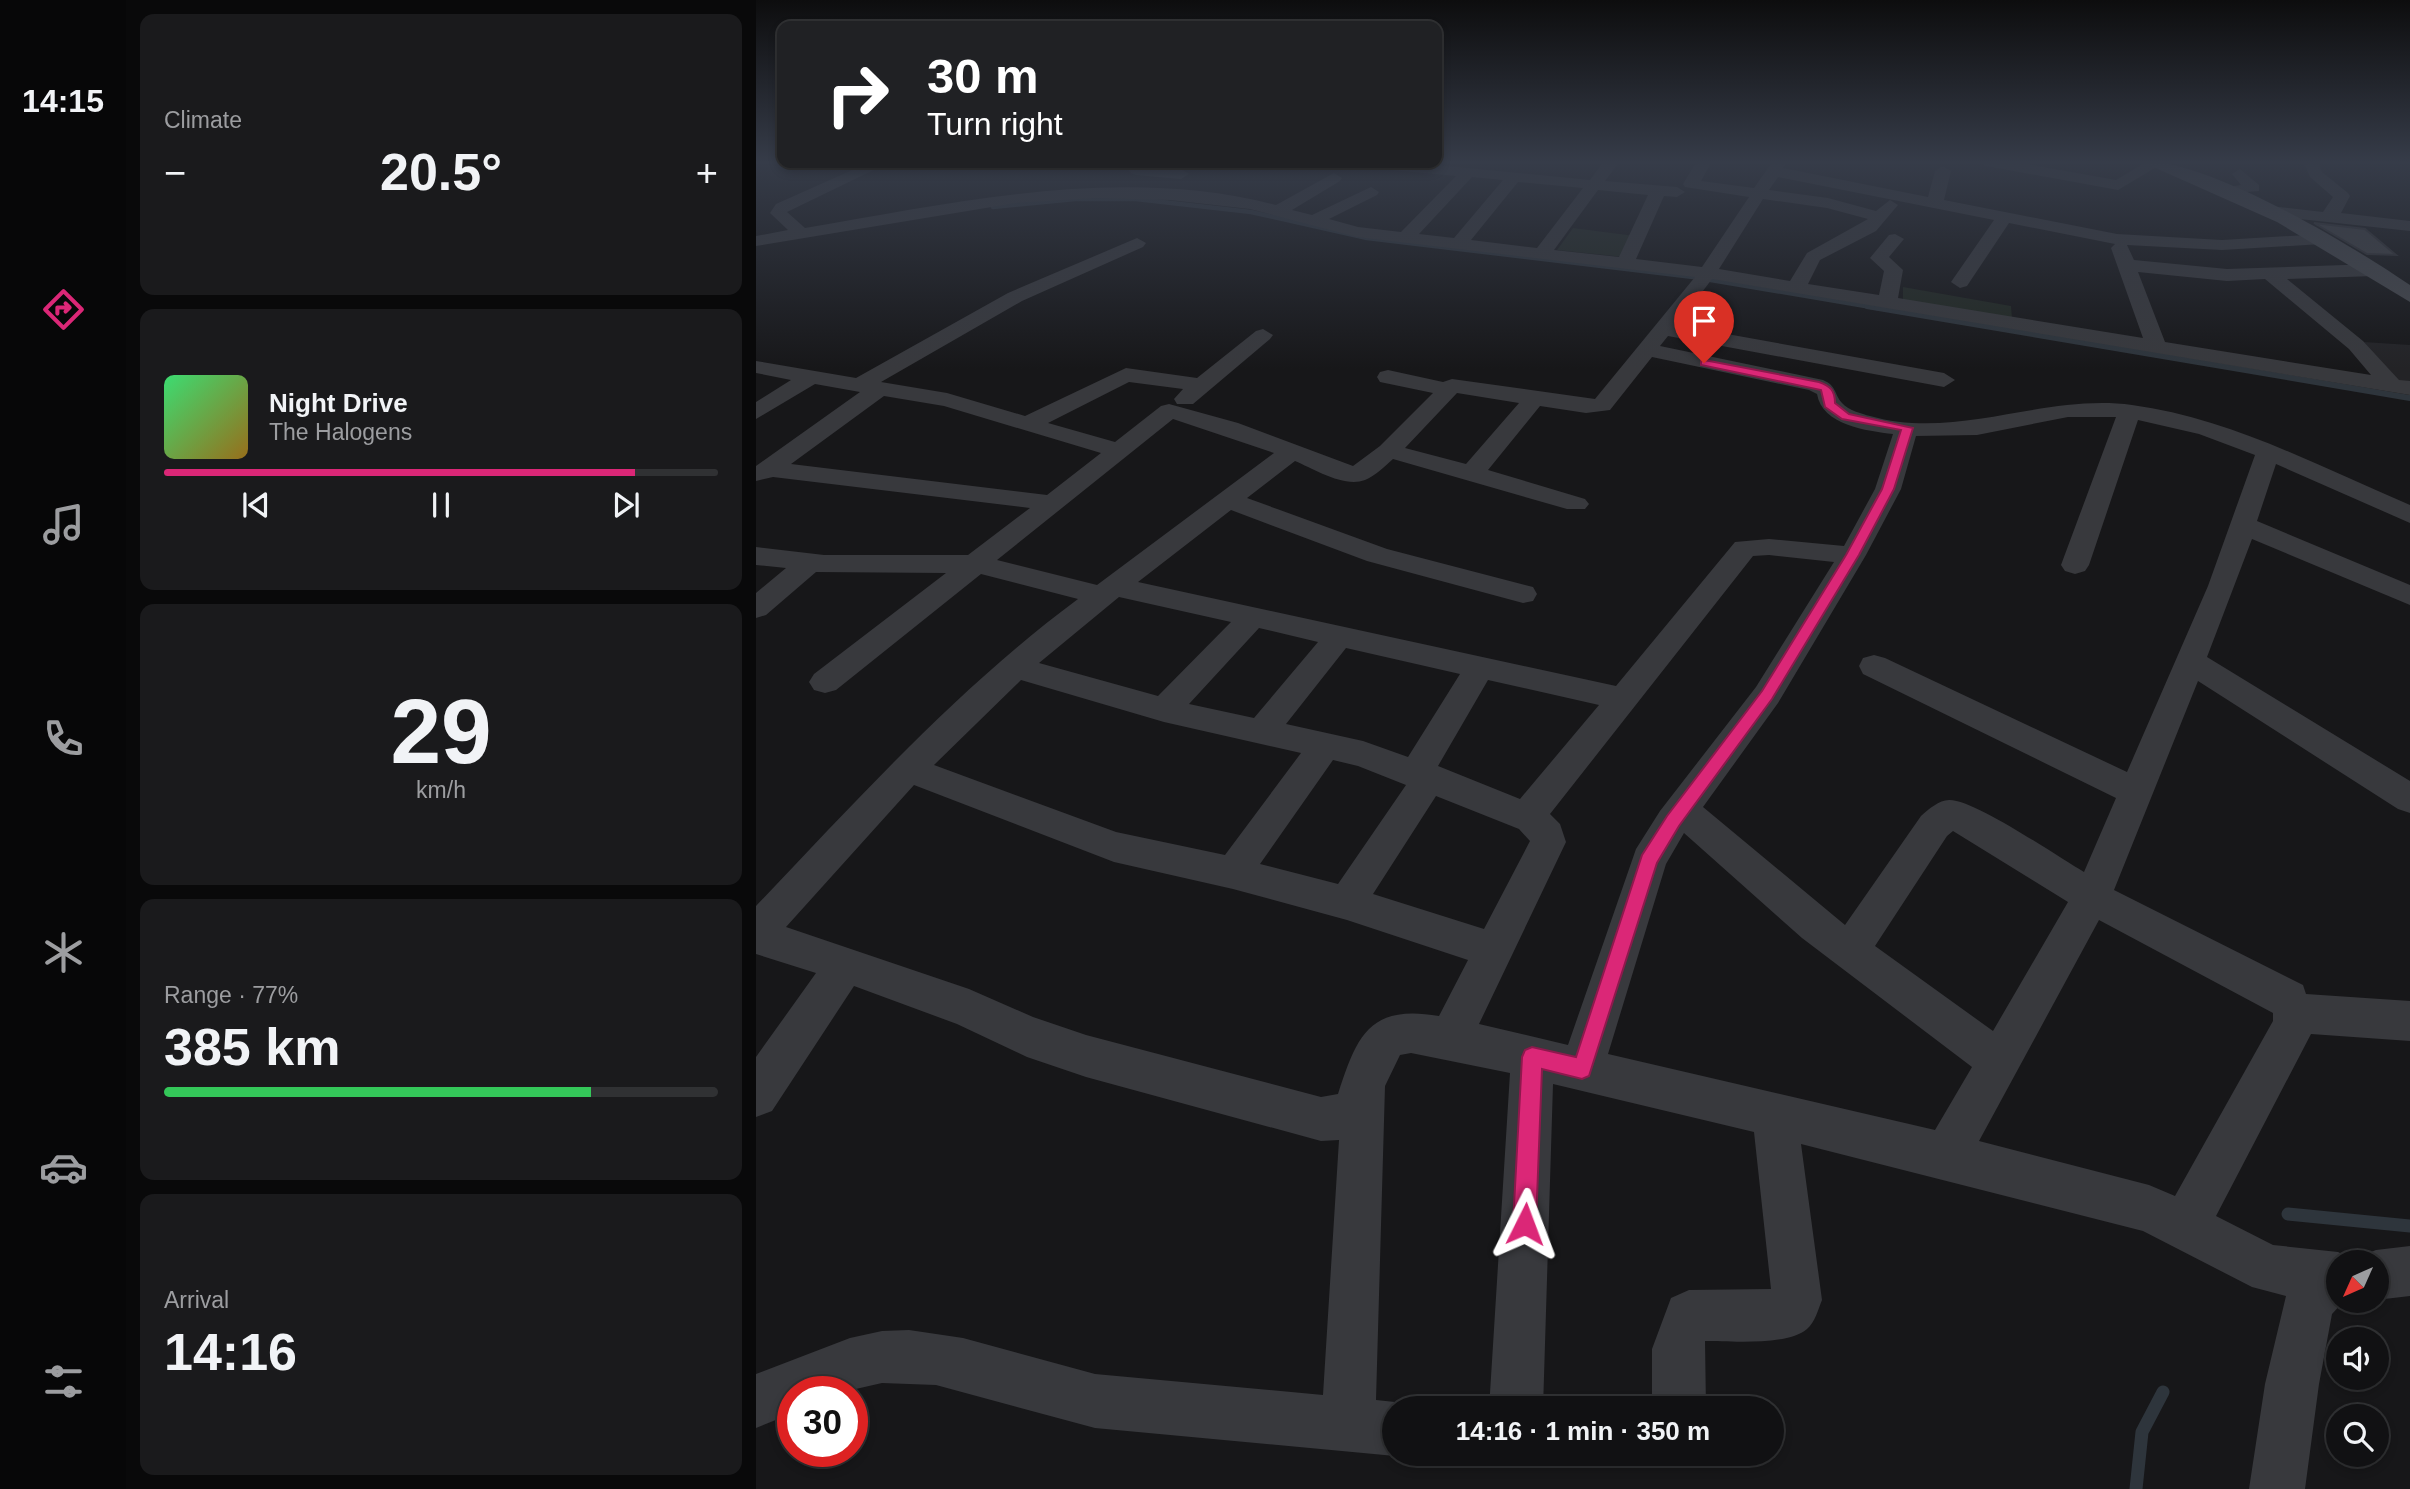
<!DOCTYPE html>
<html lang="en">
<head>
<meta charset="utf-8">
<style>
	:root { --surface:#111113; --page:#1a1a1c; --text:#f1f3f6; --muted:#9c9da0; --line:#303133; --accent:#db2777 }
	body { margin:0; font-family:Helvetica,sans-serif; background:var(--page); color:var(--text); height:100vh; display:flex; flex-direction:column; font-size:26px; white-space:nowrap }
	* { box-sizing:border-box; margin:0 }
	p { font-size:23px; color:var(--muted) }
	.icon { flex:none; width:38px; height:38px; fill:none; stroke:currentColor; stroke-width:2; stroke-linecap:round; stroke-linejoin:round }
	.map { position:relative; flex:1; overflow:hidden }
	.panel { display:flex; flex-direction:column; gap:14px; padding:14px; background:#09090a; width:630px }
	.panel>* { flex:none }
	.top-card { position:absolute; left:21px; top:21px; width:665px; height:147px; border-radius:14px; box-shadow:0 4px 10px #0003,0 0 0 2px var(--line); background:#202124; color:#fff; overflow:hidden }
	.needle { width:46px; rotate:225deg }
	.fabs { position:absolute; left:1570px; top:1250px; display:grid; gap:14px }
	.fabs a { display:grid; place-items:center; width:63px; height:63px; border-radius:50%; background:var(--surface); box-shadow:0 4px 10px #0003,0 0 0 2px var(--line); font-size:35px }
	.speed { position:absolute; left:21px; top:1376px; display:flex; gap:14px; font-size:35px; font-weight:700; text-align:center }
	.speed>* { display:grid; place-content:center; width:91px; height:91px; border-radius:50%; background:var(--surface); box-shadow:0 4px 10px #0003,0 0 0 2px var(--line); line-height:1 }
	.speed .limit { border:10px solid #d22; background:#fff; color:#111 }
	.pin { position:absolute; display:grid; place-items:center; width:60px; height:60px; color:#fff; margin:-72px -30px; border-radius:50% 50% 50% 0; rotate:-45deg; box-shadow:0 0 7px #0007 }
	.pin .icon { rotate:45deg }
	.me { position:absolute; width:77px; margin:-38px; rotate:3deg; stroke-linejoin:round; filter:drop-shadow(0 0 5px #0008) }
	.turn { display:flex; align-items:center; gap:24px; height:147px; padding:0 35px; font-size:32px }
	.turn .icon { width:91px; height:91px; stroke-width:2.5 }
	.turn b { display:block; font-size:49px; line-height:60px }
	.big { font-size:52px; font-weight:800; line-height:1.1 }
	.panel .widget { flex:1; display:flex; flex-direction:column; justify-content:center; gap:10px; min-width:0; padding:0 24px; border-radius:14px; background:var(--page) }
	.panel .dial { align-items:center; gap:0 }
	.dial b { font-size:91px; line-height:1 }
	.song { display:flex; align-items:center; gap:21px }
	.cover { width:84px; height:84px; border-radius:10px; background:linear-gradient(135deg,hsl(140 70% 55%),hsl(40 70% 35%)) }
	.played { height:7px; border-radius:4px; background:linear-gradient(90deg,var(--accent) 85%,var(--line) 85%) }
	.keys { display:flex; justify-content:space-around; direction:ltr }
	.heat { display:flex; justify-content:space-between; align-items:center; font-size:38px; direction:ltr }
	.charge { height:10px; border-radius:5px; background:linear-gradient(90deg,#34c759 77%,var(--line) 0) }
	.trip { position:absolute; left:626px; top:1396px; width:402px; height:70px; border-radius:35px; background:var(--surface); box-shadow:0 4px 10px #0003,0 0 0 2px var(--line); font-weight:800; line-height:70px; text-align:center }
	main { display:flex; flex:1; min-height:0 }
	.menu { display:flex; flex-direction:column; width:126px; justify-content:space-around; align-items:center; background:#070708; color:var(--muted) }
	.menu .icon { width:49px; height:49px }
	.menu .active { color:var(--accent) }
	.menu b { font-size:32px; color:var(--text) }
	.map>svg:first-child { display:block }
	.built { fill:#232326 }
	.green { fill:#212822 }
	.lines { fill:none; stroke-linecap:round; stroke-linejoin:round }
	.stream-far2 { stroke:#2e353c; stroke-width:4.5 }
	.stream-far1 { stroke:#2e353c; stroke-width:6 }
	.stream { stroke:#2e353c; stroke-width:13 }
	.building { fill:#414246; stroke:#313135; stroke-width:2 }
	.street { fill:#38393d; fill-rule:evenodd }
	.secondary { fill:#46484d; fill-rule:evenodd }
	.route { fill:#db2777; stroke:#8e194d; stroke-width:2 }
</style>
</head>
<body>
<main>
<nav class="menu">
<b>14:15</b>
<svg class="icon active" aria-label="directions" viewBox="0 0 24 24"><path d="M12 3l9 9-9 9-9-9zM9 14v-3h6M13 9l2 2-2 2"/></svg>
<svg class="icon" aria-label="music" viewBox="0 0 24 24"><path d="M9 18V5l10-2v13"/><circle cx="6" cy="18" r="3"/><circle cx="16" cy="16" r="3"/></svg>
<svg class="icon" aria-label="phone" viewBox="0 0 24 24"><path d="M5 4h4l2 5-3 2q2 4 5 5l2-3 5 2v4C11 20 4 13 5 4z"/></svg>
<svg class="icon" aria-label="climate" viewBox="0 0 24 24"><path d="M12 3v18M4 7l16 10M4 17L20 7"/></svg>
<svg class="icon" aria-label="car" viewBox="0 0 24 24"><path d="M5 17H2v-5l4-1 3-4h7l3 4 3 1v5h-3M9 17h6M6 11h13"/><circle cx="7" cy="17" r="2"/><circle cx="17" cy="17" r="2"/></svg>
<svg class="icon" aria-label="filters" viewBox="0 0 24 24"><path d="M4 7h16M4 17h16"/><circle cx="9" cy="7" r="2"/><circle cx="15" cy="17" r="2"/></svg>
</nav>
<section class="panel">
<div class="widget"><p>Climate</p>
<div class="heat"><a>−</a><b class="big">20.5°</b><a>+</a></div>
</div>
<div class="widget">
<div class="song"><i class="cover"></i><div><b>Night Drive</b><p>The Halogens</p></div></div>
<div class="played"></div>
<div class="keys"><svg class="icon" aria-label="previous" viewBox="0 0 24 24"><path d="M18 5L8 12l10 7zM5 5v14"/></svg><svg class="icon" aria-label="pause" viewBox="0 0 24 24"><path d="M8 5v14M16 5v14"/></svg><svg class="icon" aria-label="next" viewBox="0 0 24 24"><path d="M6 5l10 7-10 7zM19 5v14"/></svg></div>
</div>
<div class="widget dial"><b>29</b><p>km/h</p></div>
<div class="widget"><p>Range · 77%</p><b class="big">385 km</b><div class="charge"></div></div>
<div class="widget"><p>Arrival</p><b class="big">14:16</b></div>
</section>
<div class="map">
<svg width="1654" height="1489" viewBox="0 0 1654 1489">
	<rect width="100%" height="100%" fill="#171719"/>
	<path class="built" d="M 1608,342 L 1654,345 L 1654,383 L 1636,380 Z"/>
	<path class="green" d="M 817,228 L 879,236 L 868,257 L 801,250 Z
		M 1147,287 L 1255,306 L 1256,318 L 1147,300 Z"/>
	<g class="lines">
		<path class="stream-far2" d="M 237,207 L 319,199 L 380,199 L 495,212 L 611,238 L 937,277 L 1121,308"/>
		<path class="stream-far1" d="M 1111,306 L 1654,398"/>
		<path class="stream" d="M 1532,1214 L 1654,1226
			M 1380,1489 L 1386,1432 L 1407,1392"/>
	</g>
	<path class="building" d="M 1558,223 L 1609,229 L 1640,255 L 1611,254 Z"/>
	<g class="lines">
		<path class="street" d="M 848,161 L 864,161 L 849,181 L 921,187 L 929,192 L 921,197 L 908,196 L 880,259 L 946,267 L 993,197 L 929,187 L 927,184 L 941,161 L 956,161 L 945,181 L 998,188 L 1017,161 L 1031,161 L 1027,168 L 1172,197 L 1179,171 L 1187,166 L 1195,171 L 1188,200 L 1361,234 L 1466,240 L 1566,234 L 1575,239 L 1566,244 L 1466,250 L 1371,245 L 1378,260 L 1471,269 L 1618,264 L 1627,270 L 1618,276 L 1531,279 L 1607,341 L 1643,380 L 1654,381 L 1654,395 L 956,279 L 921,325 L 1188,373 L 1199,380 L 1188,387 L 912,336 L 904,346 L 1067,380 C 1081,386 1078,394 1086,403 C 1092,410 1106,414 1114,416 C 1202,441 1288,393 1376,405 C 1474,418 1564,467 1654,505 L 1654,523 L 1520,464 L 1501,521 L 1654,585 L 1654,605 L 1496,539 L 1451,657 L 1654,781 L 1654,813 L 1642,809 L 1442,681 L 1358,890 L 1547,985 L 1550,994 L 1654,1001 L 1654,1041 L 1555,1034 L 1460,1216 L 1517,1245 L 1582,1252 L 1601,1262 L 1582,1262 L 1582,1300 L 1589,1300 L 1576,1314 L 1563,1384 L 1549,1489 L 1493,1489 L 1509,1384 L 1530,1296 L 1496,1287 L 1387,1231 L 1045,1144 L 1066,1300 C 1062,1310 1059,1322 1051,1329 C 1032,1346 974,1341 949,1341 L 950,1409 L 896,1409 L 896,1349 L 915,1298 L 933,1290 L 1015,1289 L 998,1132 L 797,1084 L 787,1409 L 733,1409 L 754,1073 L 655,1053 L 644,1055 L 629,1086 L 620,1400 L 639,1402 L 656,1409 L 639,1409 L 639,1454 L 644,1454 L 639,1456 L 339,1428 L 180,1385 L 126,1383 L 91,1391 L 37,1391 L 37,1413 L 0,1428 L 0,1374 L 94,1338 L 126,1331 L 153,1330 L 207,1338 L 339,1374 L 567,1395 L 583,1140 L 565,1141 L 330,1077 L 271,1057 L 201,1024 L 98,986 L 16,1111 L 0,1117 L 0,1057 L 60,973 L 0,954 L 0,906 C 102,799 203,687 322,599 L 225,574 L 80,690 L 69,693 L 58,690 L 53,682 L 58,674 L 190,573 L 60,572 L 10,615 L 0,618 L 0,593 L 30,568 L 0,565 L 0,547 L 68,555 L 212,555 L 274,508 L 17,477 L 0,481 L 0,466 L 104,392 L 59,384 L 0,419 L 0,402 L 35,380 L 0,373 L 0,361 L 100,378 L 252,293 L 381,238 L 390,243 L 387,247 L 266,301 L 125,382 L 191,393 L 269,416 L 370,368 L 441,378 L 500,331 L 507,329 L 517,335 L 514,339 L 437,404 L 421,404 L 418,399 L 427,389 L 373,382 L 292,423 L 359,442 L 405,406 L 413,404 L 482,423 L 597,466 L 624,446 L 677,393 L 624,382 L 621,377 L 624,372 L 632,370 L 687,382 L 696,379 L 839,399 L 939,277 L 601,237 L 494,209 L 414,200 L 339,198 L 260,203 L 0,246 L 0,236 L 32,230 L 14,213 L 20,204 L 112,163 L 132,163 L 31,212 L 49,228 C 203,202 365,165 520,205 L 578,173 L 586,178 L 584,181 L 536,210 L 556,215 L 615,187 L 623,192 L 621,195 L 573,219 L 602,227 L 645,232 L 700,176 L 616,168 L 609,163 L 660,163 L 834,180 ZM 716,177 L 747,180 L 698,238 L 663,234 ZM 1022,177 L 1238,220 L 1195,282 L 1204,288 L 1211,286 L 1253,223 L 1359,244 L 1355,248 L 1387,338 L 1142,298 L 1147,270 L 1133,257 L 1148,239 L 1139,234 L 1133,235 L 1114,258 L 1128,271 L 1123,295 L 1052,284 L 1064,260 L 1120,231 L 1142,205 L 1134,200 L 1120,211 L 1072,198 L 1013,190 ZM 762,182 L 827,188 L 781,248 L 715,240 ZM 842,190 L 892,195 L 863,257 L 798,250 ZM 1007,199 L 1071,208 L 1112,219 L 1051,253 L 1034,281 L 963,269 ZM 1382,272 L 1471,281 L 1509,279 L 1593,349 L 1615,375 L 1409,342 ZM 896,357 L 1053,390 L 1061,394 C 1066,425 1111,431 1137,434 L 1119,489 L 1088,546 L 1013,539 L 979,542 L 860,686 L 382,582 L 475,510 L 611,561 L 767,603 L 777,601 L 781,594 L 777,587 L 631,549 L 491,498 L 539,461 C 558,469 588,488 609,480 C 619,476 629,466 637,459 L 811,509 L 829,509 L 833,504 L 829,499 L 732,470 L 784,406 L 830,413 L 854,410 ZM 701,393 L 763,403 L 710,464 L 649,448 ZM 128,396 L 188,406 L 345,453 L 291,495 L 35,464 ZM 1312,417 L 1360,417 L 1305,565 L 1309,571 L 1319,574 L 1329,571 L 1333,565 L 1382,420 L 1443,434 L 1499,455 L 1452,586 L 1371,772 L 1129,658 L 1118,655 L 1107,658 L 1103,666 L 1107,674 L 1360,798 L 1328,872 C 1302,857 1218,799 1193,800 C 1183,800 1173,809 1165,816 L 1089,925 L 947,807 L 1022,703 L 1110,555 L 1145,489 L 1160,436 L 1221,435 ZM 417,419 L 518,453 L 341,585 L 241,560 ZM 1013,555 L 1078,562 L 1000,687 L 904,811 L 880,849 L 812,1045 L 723,1024 L 810,842 L 804,824 L 794,814 L 997,556 ZM 363,597 L 475,622 L 402,696 L 283,663 ZM 503,628 L 562,642 L 498,718 L 433,704 ZM 590,648 L 704,674 L 652,757 L 607,741 L 530,724 ZM 265,680 L 408,722 L 545,753 L 469,855 L 360,832 L 178,765 ZM 732,680 L 843,705 L 764,799 L 682,766 ZM 577,760 L 602,766 L 650,785 L 582,884 L 504,864 ZM 158,785 L 358,862 L 477,889 L 591,920 L 712,960 L 683,1016 C 614,1004 601,1035 582,1094 L 565,1097 L 330,1035 L 277,1017 L 213,989 L 30,927 ZM 680,796 L 763,829 L 774,841 L 728,929 L 617,894 ZM 1197,831 L 1312,902 L 1237,1031 L 1119,946 L 1191,836 ZM 928,833 L 1046,938 L 1216,1067 L 1179,1130 L 852,1054 L 910,864 ZM 1343,920 L 1517,1013 L 1517,1021 L 1419,1196 L 1393,1185 L 1223,1141 Z
			M 1222,161 L 1254,161 L 1360,180 L 1392,161 L 1407,163 L 1362,190 L 1230,166 Z
			M 1547,161 L 1562,161 L 1566,172 L 1592,193 L 1594,196 L 1585,213 L 1654,221 L 1654,231 L 1508,215 L 1506,211 L 1514,206 L 1567,212 L 1577,197 L 1554,177 Z
			M 367,163 L 387,163 L 388,166 L 425,169 L 433,174 L 425,179 L 380,175 L 375,173 Z
			M 1484,169 L 1503,185 L 1503,191 L 1465,194 L 1465,188 L 1485,185 L 1476,174 Z
			M 1654,1246 L 1654,1296 L 1620,1300 L 1620,1262 L 1601,1262 L 1602,1257 L 1620,1250 Z"/>
		<path class="secondary" d="M 1384,161 C 1453,159 1595,245 1654,285 L 1654,302 L 1521,222 Z"/>
	</g>
	<linearGradient id="sky" x2="0" y2="1"><stop stop-color="#0d0d0e"/><stop offset="0.44" stop-color="#363c49"/><stop offset="1" stop-color="#363c49" stop-opacity="0"/></linearGradient>
	<rect width="1654" height="369" fill="url(#sky)"/>
	<path class="route" d="M 948,360 L 1063,382 C 1074,386 1079,390 1079,403 L 1093,414 L 1157,428 L 1138,489 L 1103,555 L 1016,699 L 923,826 L 901,863 L 833,1076 L 826,1079 L 786,1069 L 780,1224 L 777,1233 L 769,1236 L 761,1233 L 757,1224 L 766,1057 L 769,1050 L 776,1047 L 820,1057 L 886,855 L 911,816 L 1006,691 L 1090,555 L 1126,489 L 1145,430 L 1086,419 L 1069,407 L 1065,390 L 945,365 L 945,361 Z"/>
</svg>
<div class="fabs">
<a><svg class="needle" viewBox="-14 -14 28 28"><path d="M0-13l5 13h-10z" fill="#e53935"/><path d="M0 13l5-13h-10z" fill="#9c9da0"/></svg></a>
<a><svg class="icon" aria-label="sound" viewBox="0 0 24 24"><path d="M4 9h4l5-4v14l-5-4H4zM17 9q2 3 0 6"/></svg></a>
<a><svg class="icon" aria-label="search" viewBox="0 0 24 24"><circle cx="10" cy="10" r="6"/><path d="M15 15l6 6"/></svg></a>
</div>
<div class="speed"><div class="limit">30</div></div>
<div class="pin" style="left:948px;top:363px;background:#d93025"><svg class="icon" aria-label="arrive" viewBox="0 0 24 24"><path d="M6 21V4h12l-3 4 3 4H6"/></svg></div>
<svg class="me" style="left:769px;top:1224px" viewBox="-20 -20 40 40"><path d="M0-17L14 15 0 8-14 15z" fill="#db2777" stroke="#fff" stroke-width="4"/></svg>
<div class="trip">14:16 · 1 min · 350 m</div>
<div class="top-card">
<div class="turn"><svg class="icon" aria-label="right" viewBox="0 0 24 24"><path d="M7 20v-9h11M14 6l5 5-5 5"/></svg><div><b>30 m</b>Turn right</div></div>
</div>
</div>
</main>
</body>
</html>
